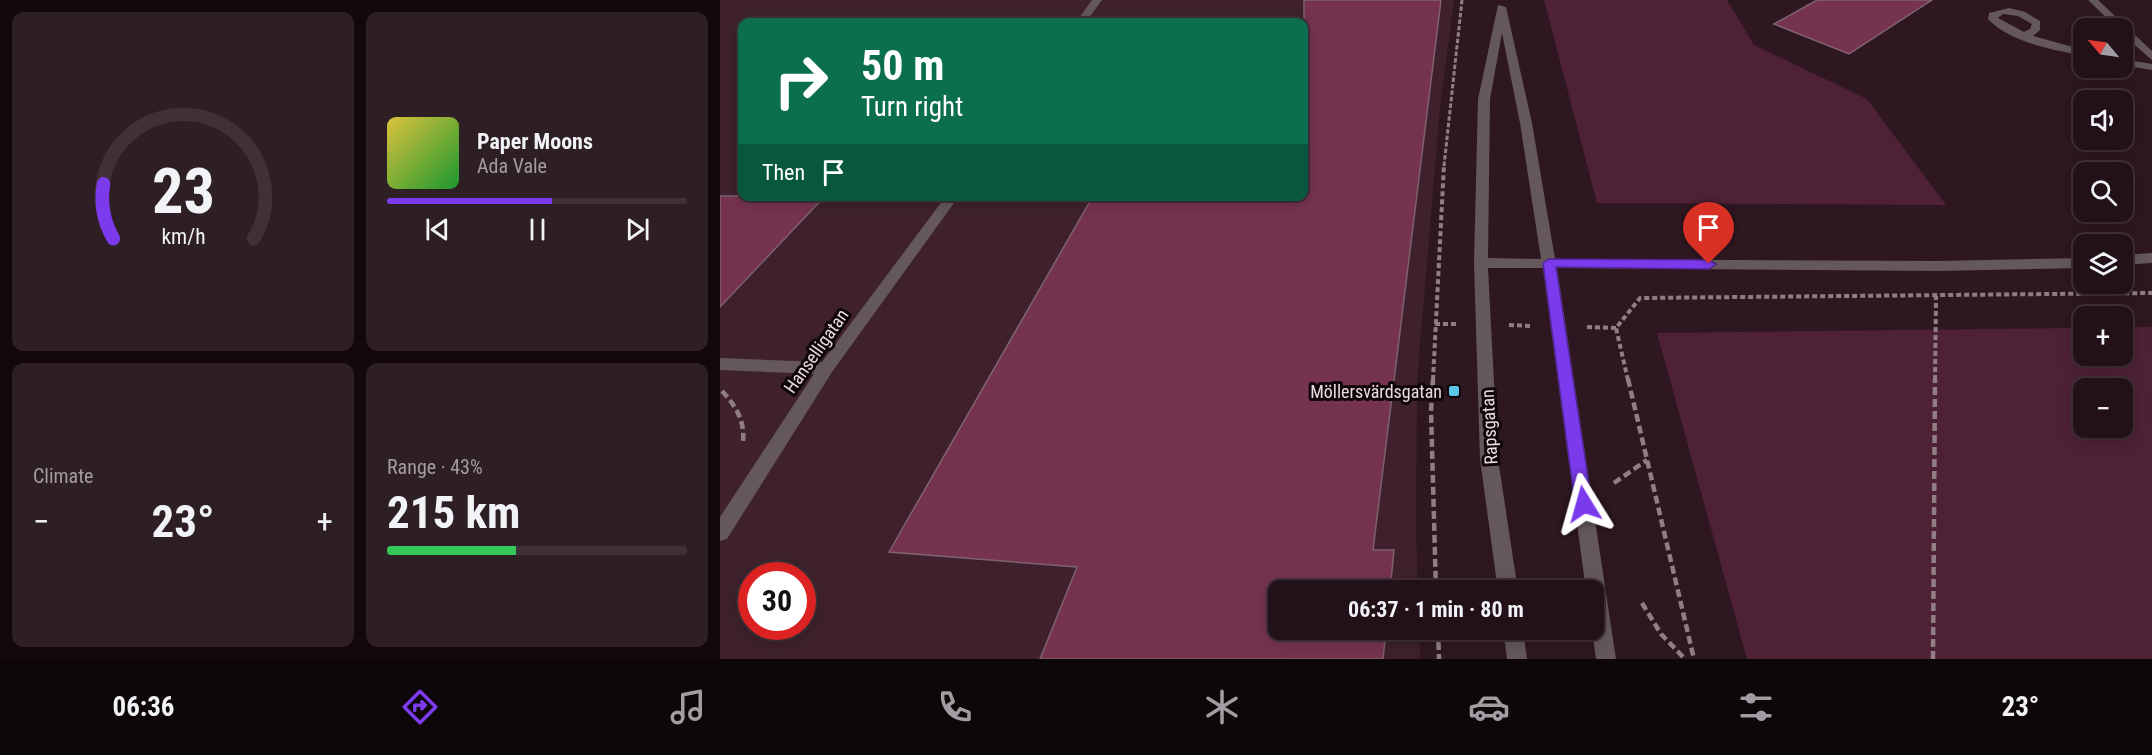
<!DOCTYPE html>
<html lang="en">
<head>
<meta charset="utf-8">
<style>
	:root { --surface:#221118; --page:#2e1f25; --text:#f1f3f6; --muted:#a29da2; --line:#3f3137; --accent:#7c3aed }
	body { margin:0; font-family:"Roboto Condensed",sans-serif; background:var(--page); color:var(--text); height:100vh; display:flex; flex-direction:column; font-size:22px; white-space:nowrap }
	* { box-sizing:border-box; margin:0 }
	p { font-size:20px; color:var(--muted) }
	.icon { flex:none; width:33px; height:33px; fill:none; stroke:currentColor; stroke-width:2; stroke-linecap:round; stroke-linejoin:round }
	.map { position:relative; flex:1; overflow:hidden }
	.drawer { display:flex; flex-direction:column; gap:12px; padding:12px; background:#13090d; width:720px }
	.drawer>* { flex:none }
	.hud { position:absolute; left:18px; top:18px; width:570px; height:183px; border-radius:12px; box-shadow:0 3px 15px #0003,0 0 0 2px var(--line); background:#0b6e4f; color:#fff; overflow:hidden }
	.needle { width:39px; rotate:299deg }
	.buttons { position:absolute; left:1353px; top:18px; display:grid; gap:12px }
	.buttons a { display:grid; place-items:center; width:60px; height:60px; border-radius:12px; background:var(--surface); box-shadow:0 3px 15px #0003,0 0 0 2px var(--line); font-size:30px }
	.speed { position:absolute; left:18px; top:562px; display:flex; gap:12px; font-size:30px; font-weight:700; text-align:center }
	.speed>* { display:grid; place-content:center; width:78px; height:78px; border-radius:50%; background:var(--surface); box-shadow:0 3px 15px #0003,0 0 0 2px var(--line); line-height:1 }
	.speed .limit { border:9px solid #d22; background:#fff; color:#111 }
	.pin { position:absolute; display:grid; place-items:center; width:51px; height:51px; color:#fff; margin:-62px -26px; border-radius:50% 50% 50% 0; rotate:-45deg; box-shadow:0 0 6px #0007 }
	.pin .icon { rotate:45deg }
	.me { position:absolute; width:66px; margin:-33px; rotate:352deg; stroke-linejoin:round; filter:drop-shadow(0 0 4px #0008) }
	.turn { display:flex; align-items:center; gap:21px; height:126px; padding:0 24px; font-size:27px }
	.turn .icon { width:78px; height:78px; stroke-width:2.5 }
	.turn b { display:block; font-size:42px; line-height:51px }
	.then { display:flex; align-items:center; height:57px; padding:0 24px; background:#0003; gap:12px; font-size:22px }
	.big { font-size:45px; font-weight:700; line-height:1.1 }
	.drawer .tile { flex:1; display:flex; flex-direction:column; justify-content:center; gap:9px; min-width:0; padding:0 21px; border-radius:12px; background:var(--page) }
	.drawer .dial { align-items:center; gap:0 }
	.dial svg { height:156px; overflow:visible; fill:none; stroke:var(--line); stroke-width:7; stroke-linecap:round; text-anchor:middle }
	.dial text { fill:var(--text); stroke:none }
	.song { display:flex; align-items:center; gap:18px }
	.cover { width:72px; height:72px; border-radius:9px; background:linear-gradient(135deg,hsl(50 70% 55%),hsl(130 70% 35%)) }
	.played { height:6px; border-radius:3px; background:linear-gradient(90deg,var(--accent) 55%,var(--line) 55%) }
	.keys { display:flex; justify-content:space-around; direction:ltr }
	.heat { display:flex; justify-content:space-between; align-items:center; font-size:33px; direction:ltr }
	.charge { height:9px; border-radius:4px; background:linear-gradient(90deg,#34c759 43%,var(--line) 0) }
	.drawer .tiles { flex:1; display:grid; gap:12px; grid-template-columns:repeat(2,1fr) }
	.trip { position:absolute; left:548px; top:580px; width:336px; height:60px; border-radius:12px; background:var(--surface); box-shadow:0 3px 15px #0003,0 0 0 2px var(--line); font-weight:700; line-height:60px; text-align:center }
	.menu { display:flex; height:96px; justify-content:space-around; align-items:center; background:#0e070a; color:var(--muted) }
	.menu .icon { width:42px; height:42px }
	.menu .current { color:var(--accent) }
	.menu b { font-size:27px; color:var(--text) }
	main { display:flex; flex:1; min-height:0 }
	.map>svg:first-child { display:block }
	.built { fill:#3e212d; fill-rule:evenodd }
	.green { fill:#4f2135; fill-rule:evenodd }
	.building { fill:#763350; stroke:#7e626c; stroke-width:1.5 }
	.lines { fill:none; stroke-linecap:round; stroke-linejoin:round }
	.path-far2 { stroke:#917e85; stroke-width:3; stroke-dasharray:4.5 2; stroke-linecap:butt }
	.path-far1 { stroke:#917e85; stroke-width:4; stroke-dasharray:5 3; stroke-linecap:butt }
	.path { stroke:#917e85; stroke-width:4.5; stroke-dasharray:8 4; stroke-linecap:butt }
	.service { fill:#64585c; fill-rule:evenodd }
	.minor { fill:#64585c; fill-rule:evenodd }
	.route { fill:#7c3aed; stroke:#51269a; stroke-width:1.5 }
	.poi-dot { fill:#5bc7e7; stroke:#0f0609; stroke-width:2 }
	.labels { text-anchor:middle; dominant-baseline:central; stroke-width:6; stroke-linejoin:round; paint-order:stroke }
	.street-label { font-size:18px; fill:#ebdbe0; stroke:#0f0609 }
	.poi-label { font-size:18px; fill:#ebdbe0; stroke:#0f0609; text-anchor:end }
</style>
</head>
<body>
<main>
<section class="drawer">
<div class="tiles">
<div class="tile dial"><svg viewBox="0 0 100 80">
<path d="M14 69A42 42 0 1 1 86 69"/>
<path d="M14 69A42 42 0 0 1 9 41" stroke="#7c3aed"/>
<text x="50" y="56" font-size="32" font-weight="700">23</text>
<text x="50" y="72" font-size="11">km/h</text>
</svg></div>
<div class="tile">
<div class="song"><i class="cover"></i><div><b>Paper Moons</b><p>Ada Vale</p></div></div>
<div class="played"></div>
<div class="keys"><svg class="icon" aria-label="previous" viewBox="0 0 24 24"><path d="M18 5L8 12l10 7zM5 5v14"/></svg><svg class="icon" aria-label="pause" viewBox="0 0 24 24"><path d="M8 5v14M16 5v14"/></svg><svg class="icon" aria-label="next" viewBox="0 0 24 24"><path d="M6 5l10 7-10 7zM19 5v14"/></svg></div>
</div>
<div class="tile"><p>Climate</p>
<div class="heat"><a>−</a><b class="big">23°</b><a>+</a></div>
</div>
<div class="tile"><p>Range · 43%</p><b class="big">215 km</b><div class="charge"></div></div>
</div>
</section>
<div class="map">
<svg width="1432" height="659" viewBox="0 0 1432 659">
	<rect width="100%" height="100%" fill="#2e1720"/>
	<path class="built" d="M 0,0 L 734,0 L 720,109 L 697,380 L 696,530 L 698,591 L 558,591 L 558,630 L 699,630 L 700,659 L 0,659 ZM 22,22 L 584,22 L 584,196 L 22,196 ZM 32,576 L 82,576 L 82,627 L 32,627 Z"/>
	<path class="green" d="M 824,0 L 1007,0 L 1034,45 L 1147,99 L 1226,205 L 877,203 Z
		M 1403,327 L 1432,327 L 1432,659 L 1027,659 L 937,333 L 1363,328 L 1364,356 L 1402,356 ZM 1364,388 L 1402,388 L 1402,428 L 1364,428 Z"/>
	<path class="building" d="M 584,0 L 721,0 L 653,550 L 674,550 L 670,591 L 558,591 L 558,630 L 666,630 L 663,659 L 320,659 L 357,567 L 169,552 L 373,196 L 584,196 Z
		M 1097,0 L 1212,0 L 1129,54 L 1054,24 Z
		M 0,196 L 105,196 L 0,307 Z"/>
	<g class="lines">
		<path class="path-far2" d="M 724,166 L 742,0"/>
		<path class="path-far1" d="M 715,324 L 737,324
			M 789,325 L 812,326
			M 867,327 L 896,328
			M 713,380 L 724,164
			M 908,380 L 896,328 L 920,298 L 1432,293
			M 1215,380 L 1216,296"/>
		<path class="path" d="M 713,379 L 711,411 L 716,591
			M 908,379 L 974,659
			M 2,391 C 16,406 25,421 23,442
			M 894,483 L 927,460
			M 922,603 L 941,634 L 965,659
			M 718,630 L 719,659
			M 1213,659 L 1215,379"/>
		<path class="service" d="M 1368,0 L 1378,0 L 1432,51 L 1432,60 L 1402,34 L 1402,28 L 1397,28 Z
			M 1289,8 L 1305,12 L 1320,21 L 1320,30 L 1313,36 L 1364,50 L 1364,56 C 1332,49 1291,43 1268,19 L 1269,13 ZM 1283,14 L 1298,16 L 1312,24 L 1310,29 L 1304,32 L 1278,18 Z
			M 1402,59 L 1432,64 L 1432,70 L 1402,65 Z"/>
		<path class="minor" d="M 372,0 L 382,0 L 366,22 L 356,22 Z
			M 778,5 L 786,7 L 812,123 L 835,259 L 1218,261 L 1364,258 L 1364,268 L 1218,271 L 837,268 L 896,659 L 876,659 L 872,630 L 873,591 L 866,591 L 823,268 L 768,268 L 778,459 L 798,591 L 778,591 L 760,459 L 754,263 L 758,99 ZM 782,33 L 800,123 L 821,259 L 768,258 L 770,99 Z
			M 226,196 L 239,196 L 112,372 L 7,539 L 0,541 L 0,517 L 94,374 L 0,370 L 0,358 L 102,362 Z
			M 1432,253 L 1432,263 L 1402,265 L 1402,255 Z
			M 783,630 L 803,630 L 807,659 L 787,659 Z"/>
	</g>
	<path class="route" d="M 829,259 L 989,260 L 996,264 L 989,269 L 836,267 L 872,504 L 869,509 L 864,511 L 858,509 L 855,504 L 823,263 Z"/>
	<rect class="poi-dot" x="728" y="385" width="12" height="12" rx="3"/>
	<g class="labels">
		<g class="street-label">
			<text transform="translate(96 351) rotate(-55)">Hanselligatan</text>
			<text transform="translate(769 427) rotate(-93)">Rapsgatan</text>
		</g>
		<g class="poi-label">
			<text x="722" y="391">Möllersvärdsgatan</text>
		</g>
	</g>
</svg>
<div class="buttons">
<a><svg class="needle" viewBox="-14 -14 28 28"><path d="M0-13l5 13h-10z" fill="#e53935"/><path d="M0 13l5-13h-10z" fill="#a29da2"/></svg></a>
<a><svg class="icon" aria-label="sound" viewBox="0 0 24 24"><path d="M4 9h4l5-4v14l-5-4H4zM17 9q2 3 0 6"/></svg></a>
<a><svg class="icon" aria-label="search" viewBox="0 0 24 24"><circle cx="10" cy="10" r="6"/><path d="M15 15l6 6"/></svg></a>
<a><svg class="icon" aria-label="layers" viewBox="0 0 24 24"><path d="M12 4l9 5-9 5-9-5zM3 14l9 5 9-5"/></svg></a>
<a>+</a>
<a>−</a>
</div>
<div class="speed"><div class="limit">30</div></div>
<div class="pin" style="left:989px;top:264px;background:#d93025"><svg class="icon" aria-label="arrive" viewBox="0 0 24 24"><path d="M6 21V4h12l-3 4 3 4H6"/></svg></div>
<svg class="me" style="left:864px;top:504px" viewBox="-20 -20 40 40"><path d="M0-17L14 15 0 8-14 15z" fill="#7c3aed" stroke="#fff" stroke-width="4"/></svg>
<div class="trip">06:37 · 1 min · 80 m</div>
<div class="hud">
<div class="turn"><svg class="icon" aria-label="right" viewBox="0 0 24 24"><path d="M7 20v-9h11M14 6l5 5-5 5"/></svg><div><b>50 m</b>Turn right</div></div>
<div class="then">Then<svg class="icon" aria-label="arrive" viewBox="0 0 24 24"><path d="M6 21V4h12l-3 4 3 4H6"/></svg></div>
</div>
</div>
</main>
<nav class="menu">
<b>06:36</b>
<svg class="icon current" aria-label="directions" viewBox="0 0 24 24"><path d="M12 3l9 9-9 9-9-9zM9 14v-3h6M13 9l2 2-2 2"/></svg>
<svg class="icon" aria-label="music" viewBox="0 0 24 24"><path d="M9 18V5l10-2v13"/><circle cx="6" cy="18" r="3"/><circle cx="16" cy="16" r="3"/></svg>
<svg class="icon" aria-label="phone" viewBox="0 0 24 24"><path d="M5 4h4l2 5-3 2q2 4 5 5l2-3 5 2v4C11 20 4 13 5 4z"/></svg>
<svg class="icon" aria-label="climate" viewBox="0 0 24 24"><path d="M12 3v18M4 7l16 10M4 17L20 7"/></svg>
<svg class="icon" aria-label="car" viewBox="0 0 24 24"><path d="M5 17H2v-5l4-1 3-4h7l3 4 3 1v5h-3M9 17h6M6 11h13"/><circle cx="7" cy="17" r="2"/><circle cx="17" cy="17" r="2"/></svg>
<svg class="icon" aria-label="filters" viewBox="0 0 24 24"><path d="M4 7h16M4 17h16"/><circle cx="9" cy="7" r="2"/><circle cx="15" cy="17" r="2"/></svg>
<b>23°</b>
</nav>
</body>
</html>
